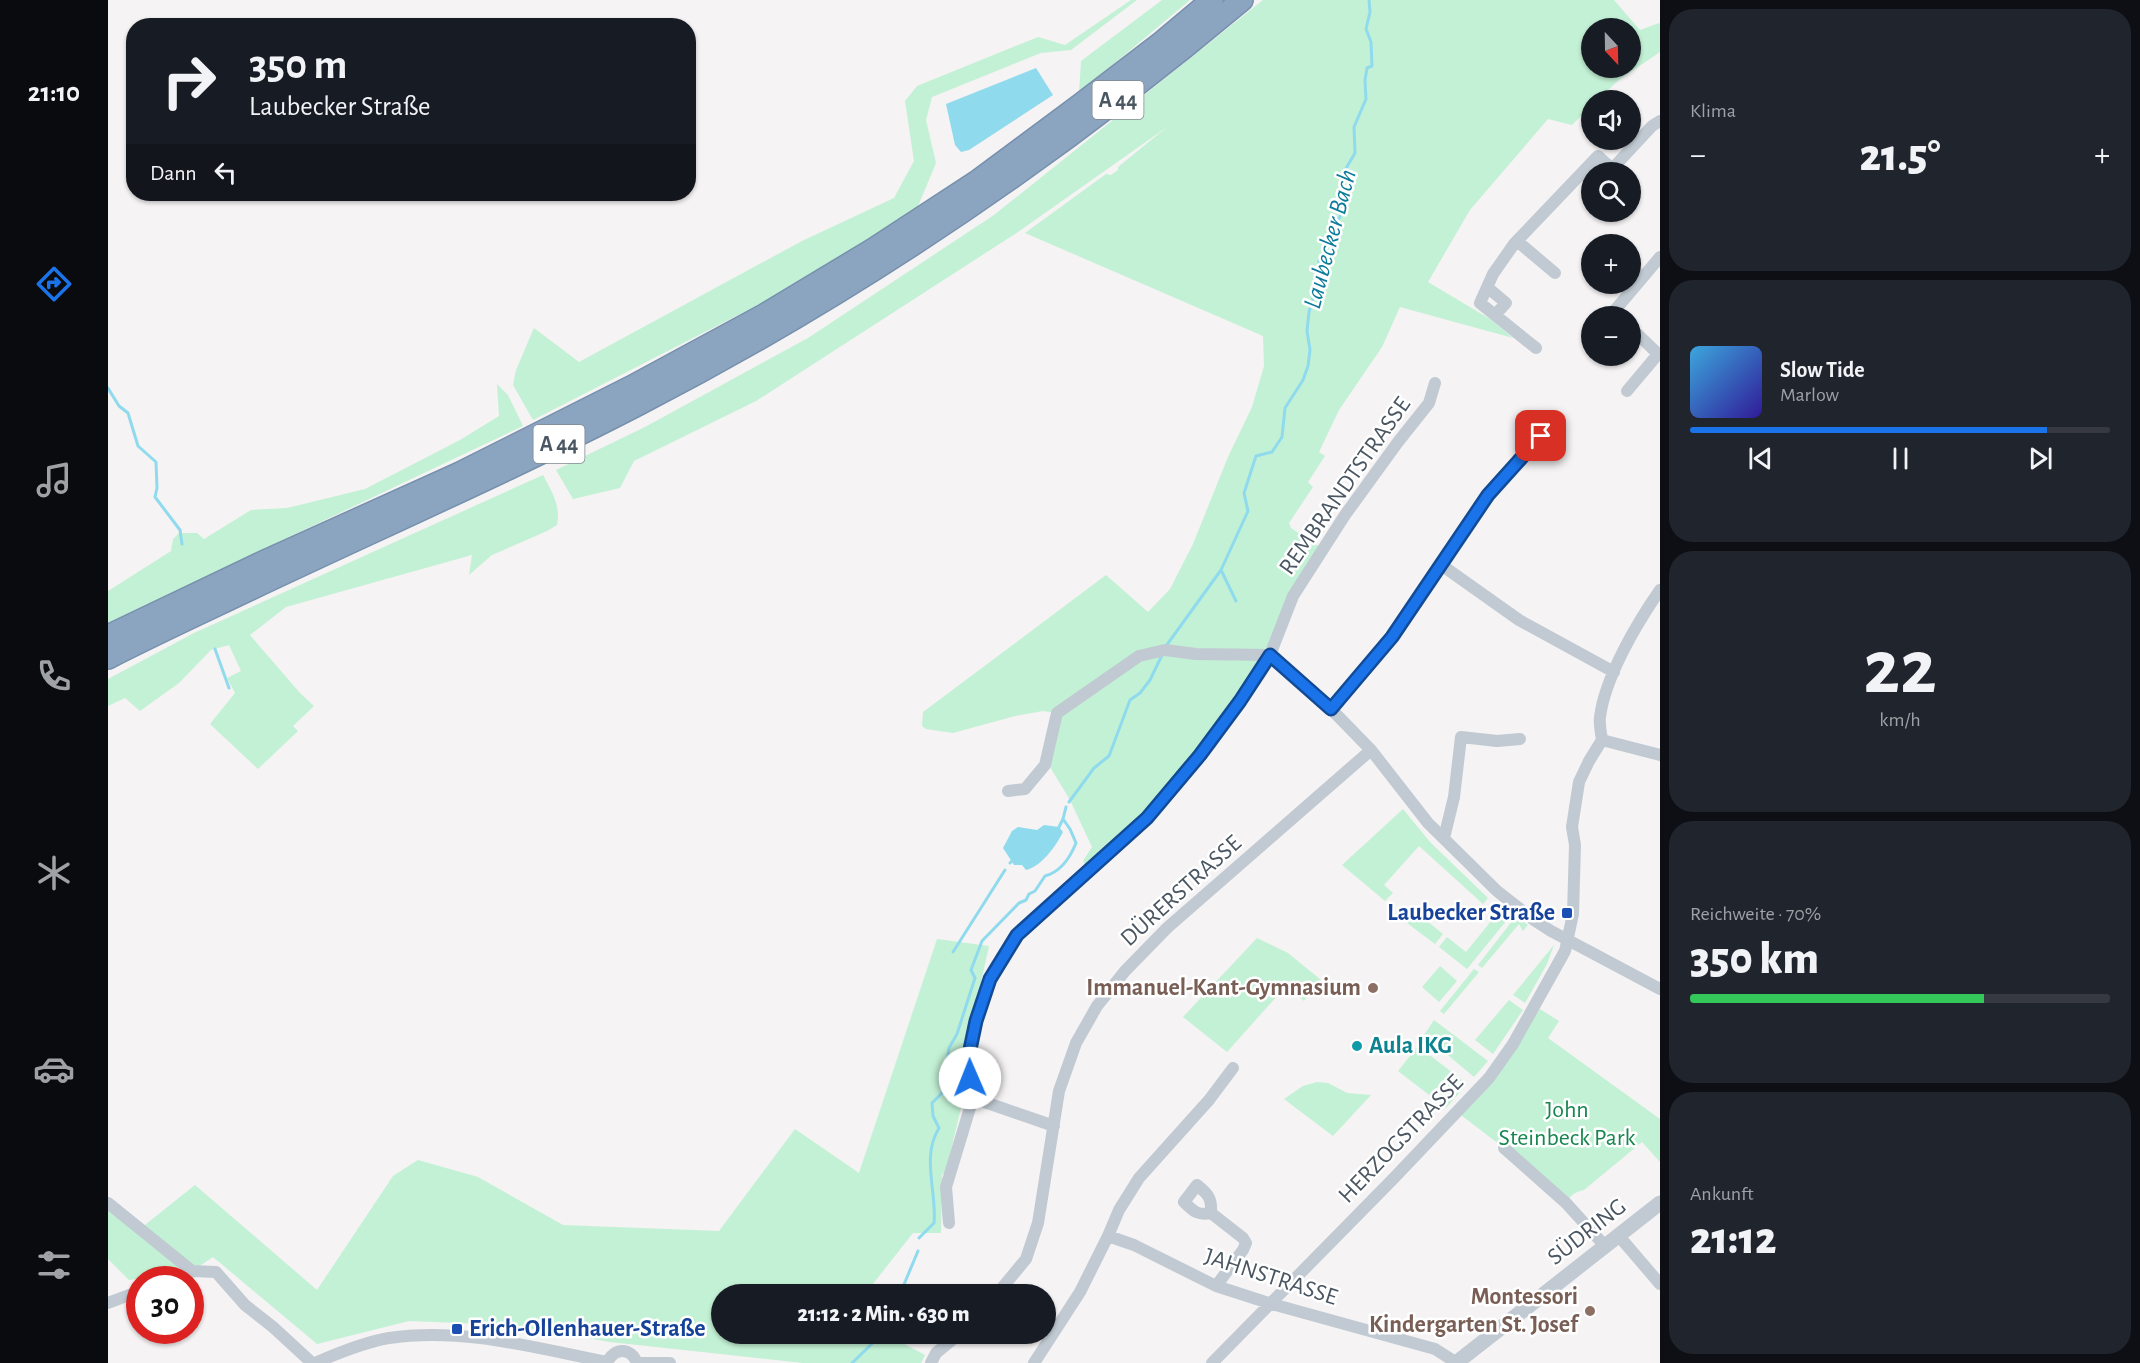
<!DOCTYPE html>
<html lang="de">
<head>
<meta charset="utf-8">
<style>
	:root { --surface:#171b24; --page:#20242c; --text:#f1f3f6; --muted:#9ea1a6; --line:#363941; --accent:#1a73e8 }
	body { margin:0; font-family:"Alegreya Sans",sans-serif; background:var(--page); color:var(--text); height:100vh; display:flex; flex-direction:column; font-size:22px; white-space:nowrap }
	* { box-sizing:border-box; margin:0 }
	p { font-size:20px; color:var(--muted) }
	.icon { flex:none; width:33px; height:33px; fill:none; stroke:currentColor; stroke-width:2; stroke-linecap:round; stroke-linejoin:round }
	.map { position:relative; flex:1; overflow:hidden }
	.panel { display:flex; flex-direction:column; gap:9px; padding:9px; background:#0d0f14; width:480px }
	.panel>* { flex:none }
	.guide { position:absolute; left:18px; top:18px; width:570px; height:183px; border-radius:24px; box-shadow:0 2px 4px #0004; background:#171b24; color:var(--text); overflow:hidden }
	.needle { width:39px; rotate:158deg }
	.tools { position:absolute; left:1473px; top:18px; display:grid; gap:12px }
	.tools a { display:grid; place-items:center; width:60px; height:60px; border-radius:50%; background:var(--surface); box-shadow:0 2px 4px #0004; font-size:30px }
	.speed { position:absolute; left:18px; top:1266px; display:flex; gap:12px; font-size:30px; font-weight:700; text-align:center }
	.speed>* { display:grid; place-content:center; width:78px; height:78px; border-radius:50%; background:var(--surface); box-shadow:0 2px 4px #0004; line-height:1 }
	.speed .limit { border:9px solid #d22; background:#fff; color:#111 }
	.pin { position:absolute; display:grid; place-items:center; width:51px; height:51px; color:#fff; margin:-26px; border-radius:12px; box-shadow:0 3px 9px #0006 }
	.me { position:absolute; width:66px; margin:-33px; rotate:359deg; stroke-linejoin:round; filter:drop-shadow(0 0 4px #0008) }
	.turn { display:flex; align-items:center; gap:21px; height:126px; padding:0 24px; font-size:27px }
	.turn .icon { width:78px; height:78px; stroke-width:2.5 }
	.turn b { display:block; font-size:42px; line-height:51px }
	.then { display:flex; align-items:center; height:57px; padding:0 24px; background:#0003; gap:12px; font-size:22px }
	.big { font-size:45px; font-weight:800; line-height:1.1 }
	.panel .widget { flex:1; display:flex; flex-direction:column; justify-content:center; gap:9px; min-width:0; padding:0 21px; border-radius:24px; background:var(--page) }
	.panel .dial { align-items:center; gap:0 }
	.dial b { font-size:78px; line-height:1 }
	.song { display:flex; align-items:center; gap:18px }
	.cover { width:72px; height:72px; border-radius:9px; background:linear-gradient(135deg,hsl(200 70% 55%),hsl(250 70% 35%)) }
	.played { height:6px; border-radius:3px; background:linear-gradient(90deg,var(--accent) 85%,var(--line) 85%) }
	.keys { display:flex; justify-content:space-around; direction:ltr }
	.heat { display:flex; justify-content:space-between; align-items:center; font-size:33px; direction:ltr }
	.charge { height:9px; border-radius:4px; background:linear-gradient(90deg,#34c759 70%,var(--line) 0) }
	.trip { position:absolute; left:603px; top:1284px; width:345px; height:60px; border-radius:30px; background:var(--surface); box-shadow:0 2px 4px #0004; font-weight:800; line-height:60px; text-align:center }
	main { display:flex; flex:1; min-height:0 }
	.tabs { display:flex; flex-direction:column; width:108px; justify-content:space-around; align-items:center; background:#090b0e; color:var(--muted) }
	.tabs .icon { width:42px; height:42px }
	.tabs .active { color:var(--accent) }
	.tabs b { font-size:27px; color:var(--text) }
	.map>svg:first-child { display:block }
	.green { fill:#c3f1d5; fill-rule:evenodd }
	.water { fill:#90daee }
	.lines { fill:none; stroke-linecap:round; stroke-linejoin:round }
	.stream { stroke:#90daee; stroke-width:3 }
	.motorway-casing { stroke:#7690ad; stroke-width:24 }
	.minor { stroke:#c1cad2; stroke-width:12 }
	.tertiary { stroke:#c1cad2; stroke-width:15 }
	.motorway { stroke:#8ba5c1; stroke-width:21 }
	.route-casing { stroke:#114b97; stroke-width:15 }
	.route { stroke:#1a73e8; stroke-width:10 }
	.transit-dot { fill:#1a4fb4; stroke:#fff; stroke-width:2 }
	.education-dot { fill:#8d6e63; stroke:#fff; stroke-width:2 }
	.culture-dot { fill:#0f9aa8; stroke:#fff; stroke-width:2 }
	.labels { text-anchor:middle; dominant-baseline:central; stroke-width:5; stroke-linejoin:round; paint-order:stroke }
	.shield { fill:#fff; stroke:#808990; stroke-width:1.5 }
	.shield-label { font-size:22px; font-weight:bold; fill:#4a5661 }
	.street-label { font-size:24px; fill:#4a5661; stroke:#fff }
	.transit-label { font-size:24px; font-weight:bold; fill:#164399; stroke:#fff; text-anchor:end }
	.education-label { font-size:24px; font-weight:bold; fill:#785e54; stroke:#fff; text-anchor:end }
	.culture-label { font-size:24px; font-weight:bold; fill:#0d838f; stroke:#fff; text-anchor:start }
	.park-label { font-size:24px; fill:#17864f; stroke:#fff }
	.water-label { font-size:26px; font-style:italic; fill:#0c7c9b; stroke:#fff }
</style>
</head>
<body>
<main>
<nav class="tabs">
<b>21:10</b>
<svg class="icon active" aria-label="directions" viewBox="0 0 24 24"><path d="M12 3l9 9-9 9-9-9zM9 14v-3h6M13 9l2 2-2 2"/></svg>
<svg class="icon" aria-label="music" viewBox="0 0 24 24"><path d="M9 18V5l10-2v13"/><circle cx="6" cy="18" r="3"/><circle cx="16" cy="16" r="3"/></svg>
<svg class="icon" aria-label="phone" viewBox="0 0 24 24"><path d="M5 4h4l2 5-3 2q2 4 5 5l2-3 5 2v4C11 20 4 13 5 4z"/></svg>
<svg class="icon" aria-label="climate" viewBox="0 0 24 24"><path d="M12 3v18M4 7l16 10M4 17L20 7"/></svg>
<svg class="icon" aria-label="car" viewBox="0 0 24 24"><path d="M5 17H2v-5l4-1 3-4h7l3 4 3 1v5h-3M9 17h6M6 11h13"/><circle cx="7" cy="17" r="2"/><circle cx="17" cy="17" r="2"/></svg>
<svg class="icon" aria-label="filters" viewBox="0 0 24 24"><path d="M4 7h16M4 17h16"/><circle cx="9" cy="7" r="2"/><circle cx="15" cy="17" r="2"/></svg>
</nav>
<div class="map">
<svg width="1552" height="1363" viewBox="0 0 1552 1363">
	<rect width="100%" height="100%" fill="#f5f3f3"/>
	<path class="green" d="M 1023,0 L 1029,0 L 963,50 L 933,53 L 824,97 L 818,120 L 828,163 L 808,211 L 675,292 L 425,420 L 405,385 L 408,370 L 426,328 L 471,362 L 694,241 L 786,198 L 806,161 L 797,101 L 809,86 L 930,37 L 957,45 Z
		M 1054,0 L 1082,0 L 971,93 L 973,61 Z
		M 1155,0 L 1506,0 L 1532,30 L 1551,23 L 1552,24 L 1552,52 L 1511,80 L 1489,100 L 1484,100 L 1483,106 L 1464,125 L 1440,119 L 1362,210 L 1320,282 L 1382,319 L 1405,338 L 1292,307 L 1274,347 L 1231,410 L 1211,452 L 1217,456 L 1200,482 L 1205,487 L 1181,523 L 1183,528 L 1215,549 L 1162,655 L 1092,755 L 980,871 L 975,861 L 984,847 L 962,800 L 942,767 L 949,713 L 935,711 L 907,716 L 845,733 L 818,729 L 814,726 L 815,712 L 998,575 L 1040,612 L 1062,589 L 1085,544 L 1120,457 L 1144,407 L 1156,366 L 1155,336 L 917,233 L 998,174 L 1003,175 L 1010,170 L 1010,167 L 1059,127 L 910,232 L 648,401 L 526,461 L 512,488 L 465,499 L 448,470 L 537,427 L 700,338 L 886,215 ZM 1484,28 L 1522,28 L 1522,68 L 1484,68 Z
		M 389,384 L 400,395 L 415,426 L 0,623 L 0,591 L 63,551 L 65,539 L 71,533 L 89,533 L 96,539 L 143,510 L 179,508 L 257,489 L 352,440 L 391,416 Z
		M 435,475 C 444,492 453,506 449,525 L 439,531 L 384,555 L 361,575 L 364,555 L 178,607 L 142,635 L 192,693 L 206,706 L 185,726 L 190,731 L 150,769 L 102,724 L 127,693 L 119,678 L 133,671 L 121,645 L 103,650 L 71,683 L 32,711 L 17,698 L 0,706 L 0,679 L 86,633 Z
		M 1295,809 L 1322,842 L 1380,898 L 1375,904 L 1311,846 L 1276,885 L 1285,893 L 1277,901 L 1234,865 Z
		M 1386,903 L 1403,915 L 1359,969 L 1331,947 L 1339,937 L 1358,952 L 1388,915 L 1381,909 Z
		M 1308,912 L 1335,934 L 1327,944 L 1299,923 Z
		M 1408,916 L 1420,925 L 1415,931 L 1411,924 L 1374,968 L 1370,965 Z
		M 1149,938 L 1180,953 L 1213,980 L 1196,1001 L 1178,986 L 1119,1052 L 1075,1017 Z
		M 829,939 L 881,946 L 849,1089 L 857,1091 L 838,1171 L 834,1175 L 833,1233 L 805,1233 L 757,1294 L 614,1294 L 614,1334 L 778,1334 L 817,1355 L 813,1363 L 695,1363 L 502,1342 L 403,1325 L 301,1321 L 209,1344 L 105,1257 L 84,1271 L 21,1280 L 0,1259 L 0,1210 L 28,1232 L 87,1185 L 209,1290 L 285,1176 L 310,1160 L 370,1177 L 455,1225 L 611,1231 L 687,1129 L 751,1173 Z
		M 1446,945 L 1439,964 L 1417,1003 L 1405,995 Z
		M 1332,966 L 1349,981 L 1331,1002 L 1314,987 Z
		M 1366,969 L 1371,972 L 1336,1014 L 1332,1011 Z
		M 1401,1000 L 1415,1010 L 1385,1054 L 1367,1040 Z
		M 1427,1006 L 1451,1021 L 1440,1038 L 1552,1119 L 1552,1162 L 1534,1142 L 1476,1190 C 1467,1192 1462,1195 1458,1203 L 1396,1148 L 1349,1112 Z
		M 1326,1020 L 1380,1061 L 1366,1077 L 1316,1035 Z
		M 1310,1046 L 1359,1084 L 1338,1108 L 1290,1071 Z
		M 1209,1082 L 1220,1083 L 1239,1093 L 1263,1095 L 1225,1136 L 1176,1099 L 1195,1086 Z"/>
	<path class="water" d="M 928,68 L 945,95 L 861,150 L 853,152 L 847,145 L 838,104 Z
		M 936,825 L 951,827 L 955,832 C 948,846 933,867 918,870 L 914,865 L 906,865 L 895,848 L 904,831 L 910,827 L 929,830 Z"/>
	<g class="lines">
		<path class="stream" d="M 0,388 L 11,406 L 20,413 L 30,446 L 48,462 L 49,488 L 47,497 L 72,530 L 74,544
			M 1113,570 L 1128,601
			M 1058,646 L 1113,570 L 1140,511 L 1136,493 L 1148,456 L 1164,452 L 1174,437 L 1177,408 L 1195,380 L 1200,366 L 1202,350 L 1199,331 L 1201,312 L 1211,276 L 1211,261 L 1221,243 L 1227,224 L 1232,217 L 1235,195 L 1233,177 L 1247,153 L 1246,127 L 1258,99 L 1257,80 L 1259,68 L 1264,66 L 1263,42 L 1258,29 L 1262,12 L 1261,0
			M 107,649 L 121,688
			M 961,802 L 986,768 L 1001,756 L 1022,700 L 1032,693 L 1042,680 L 1054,655
			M 951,827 L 955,819
			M 902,863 L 905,860
			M 845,952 L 897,870
			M 811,1238 L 826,1223 C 829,1191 813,1157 831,1128 L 825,1116 L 824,1103 L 834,1093 L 841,1048 L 849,1034 L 867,978 L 863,970 L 874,941 L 911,903 L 918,900 L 921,894 L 927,891 L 937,876 C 952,872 962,858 968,843 L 962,829 L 955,819 L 958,807
			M 792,1294 L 810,1251
			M 744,1363 L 774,1334"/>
		<defs>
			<path id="motorway" d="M 0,636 L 157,561 L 352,473 L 523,387 L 656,315 L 764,250 L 871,180 L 972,105 L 1054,42 L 1104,0
				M 0,658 C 35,640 71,623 107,606 C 248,538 392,476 531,404 C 747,293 948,156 1134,0"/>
		</defs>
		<use href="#motorway" class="motorway-casing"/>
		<path class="minor" d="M 1504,169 L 1544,126 L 1552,121
			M 1409,241 L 1447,273
			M 1379,287 L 1398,303 L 1387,315
			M 1502,316 L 1552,257
			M 1428,348 L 1372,303 L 1385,274 L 1406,244 L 1490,156 L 1504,169 L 1501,172
			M 1519,391 L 1550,354 L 1522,327
			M 1332,564 L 1411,620 L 1506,672
			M 1223,709 L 1284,637 L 1381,495 L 1446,421
			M 1494,740 C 1493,733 1491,724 1492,717 C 1497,677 1529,623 1552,590
			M 1494,740 L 1552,755
			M 900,791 L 917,789 L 937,765 L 949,713 L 1031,656 L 1057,650 L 1088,654 L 1162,655 L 1223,709 L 1263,750 L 1320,823 L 1389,891 L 1426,920 L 1443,931 L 1552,989
			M 1336,838 L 1346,797 L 1353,737 L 1389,741 L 1412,739
			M 865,1098 L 946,1126
			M 1396,1148 L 1458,1203 L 1497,1246
			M 0,1203 L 84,1271
			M 1103,1213 C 1090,1216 1085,1211 1076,1202 L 1089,1185 C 1100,1194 1104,1198 1103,1213 L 1135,1238 L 1138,1243 L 1135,1250 L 1108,1286
			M 841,1223 L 838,1187 L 865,1098 L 860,1059 L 868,1021 L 882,979 L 909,935 L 1039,818 L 1092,755 L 1132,701 L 1162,655 L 1185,596 L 1237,515 L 1290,442 L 1321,403 L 1327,383
			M 1510,1235 L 1552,1284
			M 1000,1236 L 1026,1245 L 1108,1286 L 1164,1304 L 1327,1349 L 1349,1363
			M 63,1280 L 84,1271 L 108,1272 L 137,1305 L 165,1327 L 204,1363
			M 889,1294 L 918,1259 L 930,1223 L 951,1091 L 968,1043 L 989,1006 L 1017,971 L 1059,928 L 1263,750
			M 0,1303 L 32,1291
			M 207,1363 C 230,1353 257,1342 281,1338 C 354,1327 428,1348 499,1362
			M 499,1363 C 506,1347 523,1347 529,1363
			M 529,1363 L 562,1363
			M 823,1363 L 828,1353 L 851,1334
			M 926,1363 L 972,1292 L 1000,1236 L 1011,1210 L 1031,1178 L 1101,1100 L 1125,1068
			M 1104,1363 L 1285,1179 L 1381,1078 L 1405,1044 L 1457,951 L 1465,914 L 1467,845 L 1464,827 L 1471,782 L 1481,761 L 1494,740"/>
		<path class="tertiary" d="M 1348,1363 L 1552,1203"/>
		<use href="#motorway" class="motorway"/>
	</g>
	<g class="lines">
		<defs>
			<path id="route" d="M 862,1078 L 860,1059 L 868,1021 L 882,979 L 909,935 L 1039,818 L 1092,755 L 1132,701 L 1162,655 L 1223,709 L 1284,637 L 1380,495 L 1433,436"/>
		</defs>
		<use href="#route" class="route-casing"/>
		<use href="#route" class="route"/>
	</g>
	<g class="transit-dot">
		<rect x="1453" y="907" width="12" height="12" rx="3"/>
		<rect x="343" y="1323" width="12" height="12" rx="3"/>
	</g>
	<g class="education-dot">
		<circle cx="1265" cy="988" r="6"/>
		<circle cx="1482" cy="1311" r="6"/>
	</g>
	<circle class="culture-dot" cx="1249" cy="1046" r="6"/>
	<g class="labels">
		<g class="shield">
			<rect x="984.5" y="81" width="51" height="38" rx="4.5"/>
			<rect x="425.5" y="425" width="51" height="38" rx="4.5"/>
		</g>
		<g class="shield-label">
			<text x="1010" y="100">A 44</text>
			<text x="451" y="444">A 44</text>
		</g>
		<g class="street-label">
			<text transform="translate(1237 486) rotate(-55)">REMBRANDTSTRASSE</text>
			<text transform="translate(1073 891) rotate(-42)">DÜRERSTRASSE</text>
			<text transform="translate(1293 1139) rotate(-46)">HERZOGSTRASSE</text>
			<text transform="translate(1479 1232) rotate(-38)">SÜDRING</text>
			<text transform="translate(1163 1277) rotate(18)">JAHNSTRASSE</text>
		</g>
		<g class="transit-label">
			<text x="1447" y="913">Laubecker Straße</text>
			<text x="361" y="1329" text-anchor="start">Erich-Ollenhauer-Straße</text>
		</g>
		<g class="education-label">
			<text x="1253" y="988">Immanuel-Kant-Gymnasium</text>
			<text x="1470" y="1297">Montessori<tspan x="1470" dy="28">Kindergarten St. Josef</tspan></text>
		</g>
		<g class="culture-label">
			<text x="1261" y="1046">Aula IKG</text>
		</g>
		<g class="park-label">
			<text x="1459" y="1110">John<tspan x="1459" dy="28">Steinbeck Park</tspan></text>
		</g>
		<g class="water-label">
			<text transform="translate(1222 239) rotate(-75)">Laubecker Bach</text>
		</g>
	</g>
</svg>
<div class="tools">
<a><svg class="needle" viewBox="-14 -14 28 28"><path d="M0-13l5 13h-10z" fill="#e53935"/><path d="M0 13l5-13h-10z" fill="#9ea1a6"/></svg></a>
<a><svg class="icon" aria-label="sound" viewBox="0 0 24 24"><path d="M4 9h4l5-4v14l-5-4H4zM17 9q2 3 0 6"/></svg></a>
<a><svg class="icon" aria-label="search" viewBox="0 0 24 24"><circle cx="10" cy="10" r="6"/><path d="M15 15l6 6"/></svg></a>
<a>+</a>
<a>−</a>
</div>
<div class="speed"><div class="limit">30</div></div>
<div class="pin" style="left:1433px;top:436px;background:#d93025"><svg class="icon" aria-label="arrive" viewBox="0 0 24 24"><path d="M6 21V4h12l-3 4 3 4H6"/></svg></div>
<svg class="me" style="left:862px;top:1078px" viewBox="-20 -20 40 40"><circle r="19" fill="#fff"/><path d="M0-13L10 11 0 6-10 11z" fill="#1a73e8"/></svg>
<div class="trip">21:12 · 2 Min. · 630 m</div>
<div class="guide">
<div class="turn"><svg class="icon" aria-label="right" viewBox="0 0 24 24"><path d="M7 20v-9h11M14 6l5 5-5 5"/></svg><div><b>350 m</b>Laubecker Straße</div></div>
<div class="then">Dann<svg class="icon" aria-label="left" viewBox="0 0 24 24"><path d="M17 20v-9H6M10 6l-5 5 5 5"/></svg></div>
</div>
</div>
<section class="panel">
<div class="widget"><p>Klima</p>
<div class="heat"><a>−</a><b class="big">21.5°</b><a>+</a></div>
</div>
<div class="widget">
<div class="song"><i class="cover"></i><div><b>Slow Tide</b><p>Marlow</p></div></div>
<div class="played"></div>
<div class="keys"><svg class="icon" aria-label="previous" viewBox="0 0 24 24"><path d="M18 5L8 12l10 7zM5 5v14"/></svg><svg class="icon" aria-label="pause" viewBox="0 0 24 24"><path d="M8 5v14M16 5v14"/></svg><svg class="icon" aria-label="next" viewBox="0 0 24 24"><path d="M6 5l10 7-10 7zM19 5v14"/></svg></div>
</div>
<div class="widget dial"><b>22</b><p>km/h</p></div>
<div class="widget"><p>Reichweite · 70%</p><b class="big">350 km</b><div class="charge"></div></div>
<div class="widget"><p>Ankunft</p><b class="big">21:12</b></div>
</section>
</main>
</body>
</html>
